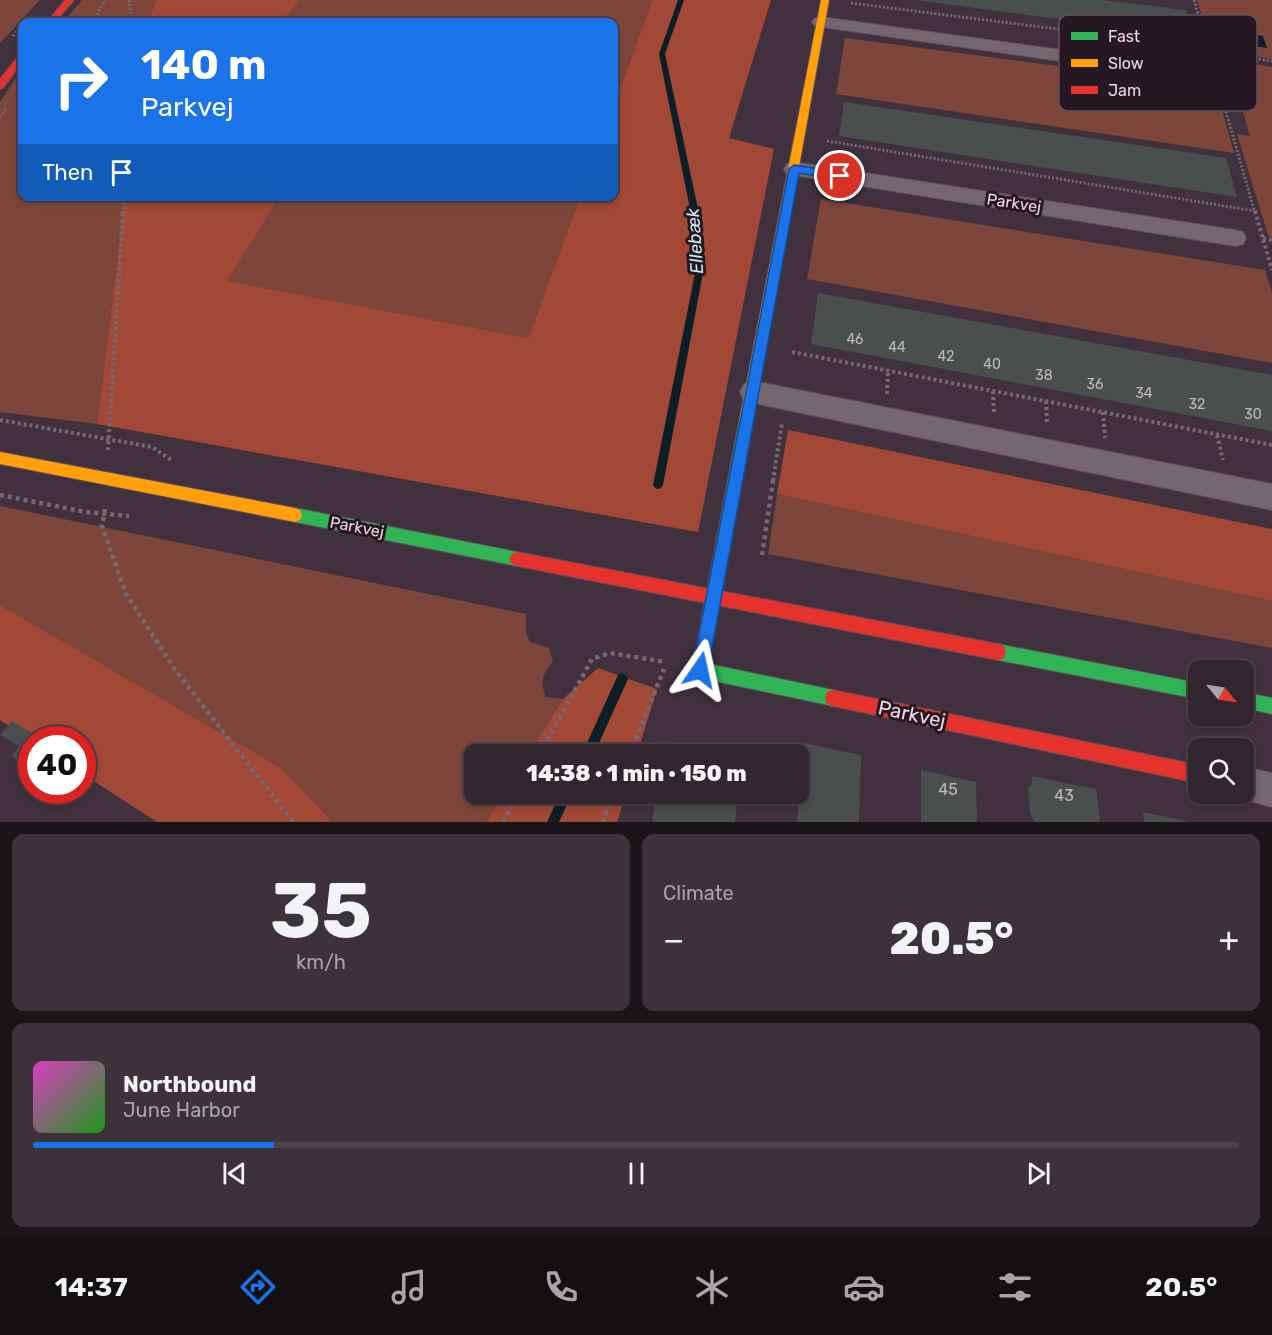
<!DOCTYPE html>
<html lang="en">
<head>
<meta charset="utf-8">
<style>
	:root { --surface:#31252e; --page:#3d313a; --text:#f1f3f6; --muted:#a8a5aa; --line:#4c424a; --accent:#1a73e8 }
	body { margin:0; font-family:Rubik,sans-serif; background:var(--page); color:var(--text); height:100vh; display:flex; flex-direction:column; font-size:22px; white-space:nowrap }
	* { box-sizing:border-box; margin:0 }
	p { font-size:20px; color:var(--muted) }
	.icon { flex:none; width:33px; height:33px; fill:none; stroke:currentColor; stroke-width:2; stroke-linecap:round; stroke-linejoin:round }
	.map { position:relative; height:822px; overflow:hidden }
	.panel { display:flex; flex-direction:column; gap:12px; padding:12px; background:#1b1419; flex:1 }
	.panel>* { flex:none }
	.banner { position:absolute; left:18px; top:18px; width:600px; height:183px; border-radius:12px; box-shadow:0 3px 9px #0003,0 0 0 2px var(--line); background:#1a73e8; color:#fff; overflow:hidden }
	.needle { width:39px; rotate:120deg }
	.buttons { position:absolute; left:1188px; top:660px; display:grid; gap:12px }
	.buttons a { display:grid; place-items:center; width:66px; height:66px; border-radius:12px; background:var(--surface); box-shadow:0 3px 9px #0003,0 0 0 2px var(--line); font-size:30px }
	.speed { position:absolute; left:18px; top:726px; display:flex; gap:12px; font-size:30px; font-weight:700; text-align:center }
	.speed>* { display:grid; place-content:center; width:78px; height:78px; border-radius:50%; background:var(--surface); box-shadow:0 3px 9px #0003,0 0 0 2px var(--line); line-height:1 }
	.speed .limit { border:9px solid #d22; background:#fff; color:#111 }
	.pin { position:absolute; display:grid; place-items:center; width:51px; height:51px; color:#fff; margin:-26px; border:3px solid #fff; border-radius:50%; box-shadow:0 2px 6px #0007 }
	.me { position:absolute; width:66px; margin:-33px; rotate:11deg; stroke-linejoin:round; filter:drop-shadow(0 0 4px #0008) }
	.turn { display:flex; align-items:center; gap:21px; height:126px; padding:0 24px; font-size:27px }
	.turn .icon { width:78px; height:78px; stroke-width:2.5 }
	.turn b { display:block; font-size:42px; line-height:51px }
	.then { display:flex; align-items:center; height:57px; padding:0 24px; background:#0003; gap:12px; font-size:22px }
	.big { font-size:45px; font-weight:800; line-height:1.1 }
	.panel .card { flex:1; display:flex; flex-direction:column; justify-content:center; gap:9px; min-width:0; padding:0 21px; border-radius:12px; background:var(--page) }
	.panel .dial { align-items:center; gap:0 }
	.dial b { font-size:78px; line-height:1 }
	.song { display:flex; align-items:center; gap:18px }
	.cover { width:72px; height:72px; border-radius:9px; background:linear-gradient(135deg,hsl(310 70% 55%),hsl(120 70% 35%)) }
	.played { height:6px; border-radius:3px; background:linear-gradient(90deg,var(--accent) 20%,var(--line) 20%) }
	.keys { display:flex; justify-content:space-around; direction:ltr }
	.heat { display:flex; justify-content:space-between; align-items:center; font-size:33px; direction:ltr }
	.panel .tiles { flex:1; display:grid; gap:12px; grid-template-columns:1fr 1fr }
	.card:last-child { grid-column:span 2 }
	.trip { position:absolute; left:464px; top:744px; width:345px; height:60px; border-radius:12px; background:var(--surface); box-shadow:0 3px 9px #0003,0 0 0 2px var(--line); font-weight:800; line-height:60px; text-align:center }
	.dock { display:flex; height:96px; justify-content:space-around; align-items:center; background:#140f12; color:var(--muted) }
	.dock .icon { width:42px; height:42px }
	.dock .selected { color:var(--accent) }
	.dock b { font-size:27px; color:var(--text) }
	.map>svg:first-child { display:block }
	.green { fill:#7e463b }
	.forest { fill:#a24836 }
	.water { fill:#0d1e24 }
	.lines { fill:none; stroke-linecap:round; stroke-linejoin:round }
	.stream { fill:#0d1e24; fill-rule:evenodd }
	.building { fill:#484f4d }
	.street-casing { stroke:#5e4f5b; stroke-width:2 }
	.fast-casing { stroke:#5e4f5b; stroke-width:2 }
	.slow-casing { stroke:#5e4f5b; stroke-width:2 }
	.jam-casing { stroke:#5e4f5b; stroke-width:2 }
	.path-far2 { stroke:#766973; stroke-width:3; stroke-dasharray:2 2; stroke-linecap:butt }
	.path-far1 { stroke:#766973; stroke-width:4; stroke-dasharray:3 3; stroke-linecap:butt }
	.path { stroke:#766973; stroke-width:4.5; stroke-dasharray:4 4; stroke-linecap:butt }
	.street { fill:#756772; fill-rule:evenodd }
	.fast { fill:#30b455; fill-rule:evenodd }
	.slow { fill:#ff9f0a; fill-rule:evenodd }
	.jam { fill:#e5322d; fill-rule:evenodd }
	.route { fill:#1a73e8; stroke:#114b97; stroke-width:1.5 }
	.labels { text-anchor:middle; dominant-baseline:central; stroke-width:6; stroke-linejoin:round; paint-order:stroke }
	.number-label { font-size:14px; fill:#c3b6c0 }
	.street-label { font-size:16px; fill:#ecd8e7; stroke:#261823 }
	.near-number-label { font-size:16px; fill:#c3b6c0 }
	.water-label { font-size:18px; font-style:italic; fill:#cceaf2; stroke:#261823 }
	.near-street-label { font-size:20px; fill:#ecd8e7; stroke:#261823 }
	.key { fill:#261823; stroke:#61525e; stroke-width:1.5 }
	.key-label { font-size:16px; fill:#ecd8e7 }
</style>
</head>
<body>
<div class="map">
<svg width="1272" height="822" viewBox="0 0 1272 822">
	<rect width="100%" height="100%" fill="#41313e"/>
	<path class="green" d="M 0,0 L 40,0 L 0,43 Z
		M 82,0 L 156,0 L 148,22 L 63,22 Z
		M 300,0 L 652,0 L 614,106 L 614,22 L 282,22 Z
		M 1197,0 L 1272,0 L 1272,59 L 1212,49 Z
		M 845,38 L 1216,87 L 1234,153 L 836,94 Z
		M 1228,60 L 1272,67 L 1272,238 L 1268,235 L 1237,134 L 1250,136 Z
		M 22,69 L 22,196 L 125,197 L 97,424 L 0,412 L 0,102 Z
		M 279,197 L 580,197 L 528,338 L 226,281 Z
		M 821,199 L 1265,270 L 1272,292 L 1272,363 L 807,279 Z
		M 777,494 L 1272,601 L 1272,648 L 768,554 Z
		M 0,506 L 526,614 L 526,633 L 530,642 L 549,648 L 553,661 C 543,674 539,681 546,697 L 563,699 L 528,754 L 474,754 L 474,794 L 504,794 L 486,822 L 333,822 L 280,767 L 0,605 Z"/>
	<path class="forest" d="M 156,0 L 300,0 L 282,22 L 148,22 Z
		M 652,0 L 771,0 L 729,138 L 774,149 L 698,532 L 97,424 L 125,197 L 279,197 L 227,281 L 528,338 L 580,197 L 614,196 L 614,106 Z
		M 788,430 L 1272,529 L 1272,601 L 777,494 Z
		M 0,605 L 280,767 L 333,822 L 157,822 L 83,774 L 82,740 L 31,741 L 0,720 Z
		M 598,668 L 657,689 L 637,754 L 528,754 L 563,699 Z
		M 504,794 L 626,794 L 617,822 L 486,822 Z"/>
	<path class="water" d="M 1229,31 L 1263,36 L 1267,48 L 1233,43 Z"/>
	<g class="lines">
		<path class="stream" d="M 678,0 L 684,0 L 665,54 L 698,209 L 703,273 L 663,485 L 661,488 L 658,489 L 655,488 L 653,485 L 695,273 L 690,209 L 659,54 Z
			M 622,673 L 626,675 L 628,679 L 594,754 L 582,754 L 618,675 Z
			M 560,794 L 572,794 L 559,822 L 547,822 Z"/>
	</g>
	<path class="building" d="M 915,0 L 1104,0 L 1186,10 L 1193,37 Z
		M 844,102 L 1226,158 L 1237,197 L 839,136 Z
		M 818,293 L 1272,375 L 1272,431 L 811,344 Z
		M 12,721 L 38,737 L 32,740 L 32,745 L 19,761 L 12,756 L 19,746 L 0,735 Z
		M 663,741 L 685,746 L 685,743 L 732,754 L 661,754 Z
		M 803,743 L 861,755 L 859,822 L 797,822 Z
		M 921,770 L 976,782 L 977,822 L 921,822 Z
		M 1032,776 L 1096,789 L 1100,822 L 1035,822 L 1030,813 L 1028,788 L 1032,784 Z
		M 656,794 L 738,794 L 735,822 L 652,822 Z
		M 1143,812 L 1186,821 L 1186,822 L 1144,822 Z"/>
	<g class="lines">
		<defs>
			<path id="street" d="M 821,17 L 1187,67 L 1196,73 L 1187,79 L 815,26 L 812,22 L 815,18 Z
				M 794,162 L 1235,230 L 1243,232 L 1246,238 L 1243,244 L 1235,246 L 787,174 L 784,169 L 787,164 Z
				M 753,381 L 1272,484 L 1272,510 L 753,403 L 744,400 L 740,392 L 744,384 Z
				M 1244,767 L 1272,773 L 1272,807 L 1232,796 L 1231,794 L 1244,794 Z"/>
			<path id="fast" d="M 746,416 L 751,418 L 753,422 L 709,664 L 833,690 L 839,692 L 841,698 L 839,704 L 833,706 L 700,678 L 694,676 L 692,670 L 739,422 L 741,418 Z
				M 295,508 L 517,552 L 522,554 L 525,559 L 522,564 L 517,566 L 295,522 L 290,520 L 288,515 L 290,510 Z
				M 998,644 L 1198,683 L 1198,699 L 998,660 L 992,658 L 990,652 L 992,646 Z
				M 1244,692 L 1272,698 L 1272,714 L 1244,708 Z"/>
			<path id="slow" d="M 821,0 L 829,0 L 753,422 L 751,426 L 746,428 L 741,426 L 739,422 Z
				M 0,452 L 295,508 L 300,510 L 302,515 L 300,520 L 295,522 L 0,464 Z"/>
			<path id="jam" d="M 65,0 L 74,0 L 55,22 L 47,22 Z
				M 22,54 L 22,63 L 3,88 L 0,89 L 0,79 L 19,55 Z
				M 517,552 L 998,644 L 1004,646 L 1006,652 L 1004,658 L 998,660 L 517,566 L 512,564 L 509,559 L 512,554 Z
				M 833,690 L 1198,765 L 1198,783 L 833,706 L 827,704 L 825,698 L 827,692 Z"/>
		</defs>
		<use href="#street" class="street-casing"/>
		<use href="#fast" class="fast-casing"/>
		<use href="#slow" class="slow-casing"/>
		<use href="#jam" class="jam-casing"/>
		<path class="path-far2" d="M 129,0 L 132,22
			M 1194,0 L 1255,213
			M 851,3 L 1175,44 L 1190,49 L 1272,61
			M 93,22 L 105,0
			M 13,36 L 22,25
			M 0,117 L 7,108
			M 827,141 L 1255,211
			M 123,213 L 124,196"/>
		<path class="path-far1" d="M 1255,211 L 1272,270
			M 1263,238 L 1272,240
			M 792,352 L 1272,445
			M 993,391 L 994,414
			M 887,394 L 888,370
			M 1046,401 L 1047,424
			M 1103,412 L 1105,438
			M 0,420 L 152,447 L 173,461
			M 1217,435 L 1223,460
			M 108,450 L 123,211
			M 773,481 L 782,423"/>
		<path class="path" d="M 0,495 L 86,512 L 129,516
			M 105,509 L 102,526 L 126,594 L 176,671 L 293,822
			M 762,555 L 773,480
			M 540,754 L 592,659 L 610,653 L 666,662
			M 630,754 L 664,669
			M 503,822 L 518,794
			M 602,822 L 615,794"/>
		<use href="#street" class="street"/>
		<use href="#fast" class="fast"/>
		<use href="#slow" class="slow"/>
		<use href="#jam" class="jam"/>
	</g>
	<path class="route" d="M 794,165 L 840,172 L 846,176 L 840,180 L 799,173 L 708,670 L 706,676 L 700,678 L 694,676 L 692,670 L 789,169 Z"/>
	<g class="labels">
		<g class="number-label">
			<text x="855" y="339">46</text>
			<text x="897" y="347">44</text>
			<text x="946" y="356">42</text>
			<text x="992" y="364">40</text>
			<text x="1044" y="375">38</text>
			<text x="1095" y="384">36</text>
			<text x="1144" y="393">34</text>
			<text x="1197" y="404">32</text>
			<text x="1253" y="414">30</text>
		</g>
		<g class="street-label">
			<text transform="translate(1014 203) rotate(9)">Parkvej</text>
			<text transform="translate(357 527) rotate(11)">Parkvej</text>
		</g>
		<g class="near-number-label">
			<text x="948" y="789">45</text>
			<text x="1064" y="795">43</text>
		</g>
		<g class="water-label">
			<text transform="translate(695 241) rotate(-94)">Ellebæk</text>
		</g>
		<g class="near-street-label">
			<text transform="translate(912 714) rotate(12)">Parkvej</text>
		</g>
	</g>
	<rect x="1059" y="15" width="198" height="96" rx="9" class="key"/>
	<rect x="1071" y="32" width="27" height="8" fill="#30b455"/>
	<rect x="1071" y="59" width="27" height="8" fill="#ff9f0a"/>
	<rect x="1071" y="86" width="27" height="8" fill="#e5322d"/>
	<g class="key-label">
		<text x="1108" y="42">Fast</text>
		<text x="1108" y="69">Slow</text>
		<text x="1108" y="96">Jam</text>
	</g>
</svg>
<div class="buttons">
<a><svg class="needle" viewBox="-14 -14 28 28"><path d="M0-13l5 13h-10z" fill="#e53935"/><path d="M0 13l5-13h-10z" fill="#a8a5aa"/></svg></a>
<a><svg class="icon" aria-label="search" viewBox="0 0 24 24"><circle cx="10" cy="10" r="6"/><path d="M15 15l6 6"/></svg></a>
</div>
<div class="speed"><div class="limit">40</div></div>
<div class="pin" style="left:840px;top:176px;background:#d93025"><svg class="icon" aria-label="arrive" viewBox="0 0 24 24"><path d="M6 21V4h12l-3 4 3 4H6"/></svg></div>
<svg class="me" style="left:700px;top:670px" viewBox="-20 -20 40 40"><path d="M0-17L14 15 0 8-14 15z" fill="#1a73e8" stroke="#fff" stroke-width="4"/></svg>
<div class="trip">14:38 · 1 min · 150 m</div>
<div class="banner">
<div class="turn"><svg class="icon" aria-label="right" viewBox="0 0 24 24"><path d="M7 20v-9h11M14 6l5 5-5 5"/></svg><div><b>140 m</b>Parkvej</div></div>
<div class="then">Then<svg class="icon" aria-label="arrive" viewBox="0 0 24 24"><path d="M6 21V4h12l-3 4 3 4H6"/></svg></div>
</div>
</div>
<section class="panel">
<div class="tiles">
<div class="card dial"><b>35</b><p>km/h</p></div>
<div class="card"><p>Climate</p>
<div class="heat"><a>−</a><b class="big">20.5°</b><a>+</a></div>
</div>
<div class="card">
<div class="song"><i class="cover"></i><div><b>Northbound</b><p>June Harbor</p></div></div>
<div class="played"></div>
<div class="keys"><svg class="icon" aria-label="previous" viewBox="0 0 24 24"><path d="M18 5L8 12l10 7zM5 5v14"/></svg><svg class="icon" aria-label="pause" viewBox="0 0 24 24"><path d="M8 5v14M16 5v14"/></svg><svg class="icon" aria-label="next" viewBox="0 0 24 24"><path d="M6 5l10 7-10 7zM19 5v14"/></svg></div>
</div>
</div>
</section>
<nav class="dock">
<b>14:37</b>
<svg class="icon selected" aria-label="directions" viewBox="0 0 24 24"><path d="M12 3l9 9-9 9-9-9zM9 14v-3h6M13 9l2 2-2 2"/></svg>
<svg class="icon" aria-label="music" viewBox="0 0 24 24"><path d="M9 18V5l10-2v13"/><circle cx="6" cy="18" r="3"/><circle cx="16" cy="16" r="3"/></svg>
<svg class="icon" aria-label="phone" viewBox="0 0 24 24"><path d="M5 4h4l2 5-3 2q2 4 5 5l2-3 5 2v4C11 20 4 13 5 4z"/></svg>
<svg class="icon" aria-label="climate" viewBox="0 0 24 24"><path d="M12 3v18M4 7l16 10M4 17L20 7"/></svg>
<svg class="icon" aria-label="car" viewBox="0 0 24 24"><path d="M5 17H2v-5l4-1 3-4h7l3 4 3 1v5h-3M9 17h6M6 11h13"/><circle cx="7" cy="17" r="2"/><circle cx="17" cy="17" r="2"/></svg>
<svg class="icon" aria-label="filters" viewBox="0 0 24 24"><path d="M4 7h16M4 17h16"/><circle cx="9" cy="7" r="2"/><circle cx="15" cy="17" r="2"/></svg>
<b>20.5°</b>
</nav>
</body>
</html>
